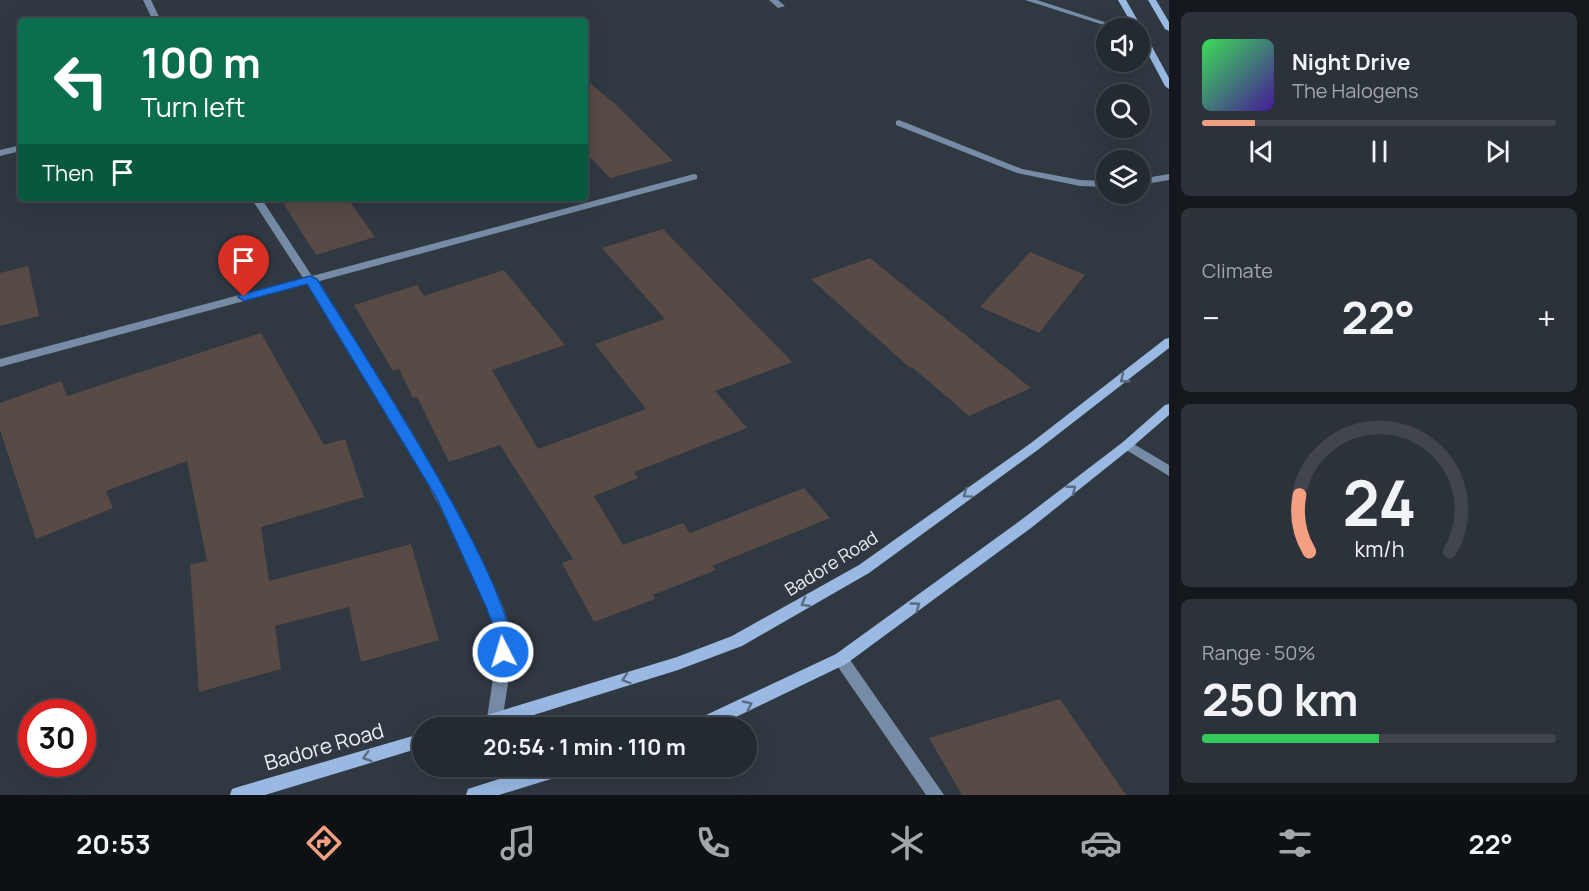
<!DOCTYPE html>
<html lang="en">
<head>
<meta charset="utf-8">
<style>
	:root { --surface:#242a32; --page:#2c323a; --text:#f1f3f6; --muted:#a3a7ac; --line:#41464d; --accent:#f2a081 }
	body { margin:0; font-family:Manrope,sans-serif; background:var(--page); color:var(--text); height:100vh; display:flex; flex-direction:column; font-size:22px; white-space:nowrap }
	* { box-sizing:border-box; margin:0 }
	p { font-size:20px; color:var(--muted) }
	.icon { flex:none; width:33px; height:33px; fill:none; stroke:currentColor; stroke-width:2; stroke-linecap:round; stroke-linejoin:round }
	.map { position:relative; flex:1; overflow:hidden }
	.panel { display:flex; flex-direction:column; gap:12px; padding:12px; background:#14171c; width:420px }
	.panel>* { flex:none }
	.hud { position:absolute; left:18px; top:18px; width:570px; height:183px; border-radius:6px; box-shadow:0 6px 24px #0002,0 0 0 2px var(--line); background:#0b6e4f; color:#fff; overflow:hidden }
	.controls { position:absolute; left:1096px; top:18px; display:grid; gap:12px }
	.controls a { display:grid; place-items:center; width:54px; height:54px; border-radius:50%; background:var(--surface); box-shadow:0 6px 24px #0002,0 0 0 2px var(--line); font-size:30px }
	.speed { position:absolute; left:18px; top:699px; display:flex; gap:12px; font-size:30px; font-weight:700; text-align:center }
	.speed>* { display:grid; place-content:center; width:78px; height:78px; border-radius:50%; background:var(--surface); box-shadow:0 6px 24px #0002,0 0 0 2px var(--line); line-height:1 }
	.speed .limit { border:9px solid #d22; background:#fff; color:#111 }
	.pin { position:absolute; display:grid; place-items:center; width:51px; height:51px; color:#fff; margin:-62px -26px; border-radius:50% 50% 50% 0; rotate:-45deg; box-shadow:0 0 6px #0007 }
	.pin .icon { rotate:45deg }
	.me { position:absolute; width:66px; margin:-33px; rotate:355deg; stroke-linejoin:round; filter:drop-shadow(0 0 4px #0008) }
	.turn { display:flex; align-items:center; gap:21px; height:126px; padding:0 24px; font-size:27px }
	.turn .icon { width:78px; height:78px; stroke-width:2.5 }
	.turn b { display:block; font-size:42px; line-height:51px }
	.then { display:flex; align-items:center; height:57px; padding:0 24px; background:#0003; gap:12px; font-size:22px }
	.big { font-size:45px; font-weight:700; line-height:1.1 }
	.panel .widget { flex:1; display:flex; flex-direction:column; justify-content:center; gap:9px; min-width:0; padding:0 21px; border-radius:9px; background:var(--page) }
	.panel .dial { align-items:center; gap:0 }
	.dial svg { height:156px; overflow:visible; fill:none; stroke:var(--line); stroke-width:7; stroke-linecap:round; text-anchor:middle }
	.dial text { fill:var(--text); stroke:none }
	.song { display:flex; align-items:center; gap:18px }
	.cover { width:72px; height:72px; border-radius:9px; background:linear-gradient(135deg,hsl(130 70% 55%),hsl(260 70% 35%)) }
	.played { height:6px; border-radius:3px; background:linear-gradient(90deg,var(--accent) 15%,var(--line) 15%) }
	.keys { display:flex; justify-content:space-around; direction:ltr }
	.heat { display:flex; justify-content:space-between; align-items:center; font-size:33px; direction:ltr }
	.charge { height:9px; border-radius:4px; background:linear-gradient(90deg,#34c759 50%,var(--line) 0) }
	.trip { position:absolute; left:412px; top:717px; width:345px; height:60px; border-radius:30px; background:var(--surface); box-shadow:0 6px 24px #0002,0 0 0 2px var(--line); font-weight:700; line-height:60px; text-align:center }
	.tabs { display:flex; height:96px; justify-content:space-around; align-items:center; background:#0e1114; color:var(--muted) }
	.tabs .icon { width:42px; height:42px }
	.tabs .current { color:var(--accent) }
	.tabs b { font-size:27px; color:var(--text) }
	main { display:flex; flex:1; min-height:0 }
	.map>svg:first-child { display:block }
	.building { fill:#584a45 }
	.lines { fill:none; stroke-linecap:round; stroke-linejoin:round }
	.lane { fill:#768ba5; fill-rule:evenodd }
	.street { fill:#768ba5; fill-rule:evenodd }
	.secondary { fill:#99b9e3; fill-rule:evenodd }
	.oneway { stroke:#5a6c82 }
	.route { fill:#1a73e8; stroke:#114b97; stroke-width:1.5 }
	.labels { text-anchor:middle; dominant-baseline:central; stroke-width:6; stroke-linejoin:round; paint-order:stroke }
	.street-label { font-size:18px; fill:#e9eef4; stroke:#303842 }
	.near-street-label { font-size:21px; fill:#e9eef4; stroke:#303842 }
</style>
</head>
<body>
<main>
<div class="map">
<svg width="1169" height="795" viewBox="0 0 1169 795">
	<rect width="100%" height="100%" fill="#303842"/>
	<path class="building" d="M 585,79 L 616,105 L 673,161 L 610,178 L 585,152 Z
		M 280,198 L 347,198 L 375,237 L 316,255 Z
		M 663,229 L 792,362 L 715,391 L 747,428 L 634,472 L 638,478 L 594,496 L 623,545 L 683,523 L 690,533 L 804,488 L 830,518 L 712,566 L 716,570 L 653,595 L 655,599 L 594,622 L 562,563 L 573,559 L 500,445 L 449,462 L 417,397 L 413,398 L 399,369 L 393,371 L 354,305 L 417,285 L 424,296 L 504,270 L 565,345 L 492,370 L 538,449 L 646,409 L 595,344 L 665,319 L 602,248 Z
		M 1030,252 L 1085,275 L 1039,333 L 980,307 Z
		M 870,258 L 1031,388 L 969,416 L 912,367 L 910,368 L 811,279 Z
		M 28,266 L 39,316 L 0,326 L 0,273 Z
		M 261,333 L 324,445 L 345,439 L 364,497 L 261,527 L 269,581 L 411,544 L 439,640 L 361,662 L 349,607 L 275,626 L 281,669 L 199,692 L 190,565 L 207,561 L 187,461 L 106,491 L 113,508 L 36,539 L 0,430 L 0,403 L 61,381 L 67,396 Z
		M 1060,699 L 1126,795 L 962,795 L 929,738 Z"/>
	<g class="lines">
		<path class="lane" d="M 769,0 L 778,0 L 785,6 L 778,8 Z
			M 899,120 L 1022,169 L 1080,180 L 1107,181 L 1107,187 L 1080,186 L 1017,173 L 896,125 L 896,121 Z
			M 1169,174 L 1169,180 L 1140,185 L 1140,179 Z"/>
		<path class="street" d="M 143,0 L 151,0 L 161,21 L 153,21 Z
			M 1025,0 L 1037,0 L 1123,28 L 1113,28 Z
			M 21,145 L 21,151 L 0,156 L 0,150 Z
			M 694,174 L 697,175 L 697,179 L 316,282 C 374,368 430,455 475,549 C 487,574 504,600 509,628 C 515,658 506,689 503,719 L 501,724 L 495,726 L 489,724 L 487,719 C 493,676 502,642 485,600 C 434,487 375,388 307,284 L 0,367 L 0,359 L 303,278 L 251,198 L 261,198 L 312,276 Z
			M 1127,440 L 1169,465 L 1169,476 L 1123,448 L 1121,445 L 1123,442 Z
			M 841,652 L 846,654 L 944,795 L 926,795 L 836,664 L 833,659 L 836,654 Z"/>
		<path class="secondary" d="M 1118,0 L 1126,0 L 1142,28 L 1140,30 L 1144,32 L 1169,78 L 1169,89 L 1165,86 L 1140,39 L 1140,28 L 1134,28 Z
			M 1148,0 L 1156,0 L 1169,22 L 1169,31 L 1165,29 Z
			M 1169,338 L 1169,348 L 1039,449 L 869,573 L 742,646 L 678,670 L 492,728 L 459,728 L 461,723 L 467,721 L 677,657 L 732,636 L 859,565 L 1031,443 L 1165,339 Z
			M 1169,404 L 1169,415 L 1131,448 L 1031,528 L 846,664 L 713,728 L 687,728 L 689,723 L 836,654 L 1021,520 L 1123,442 L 1165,405 Z
			M 423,733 L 423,747 L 265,795 L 230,795 L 232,789 L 238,787 Z
			M 540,766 L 575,766 L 573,771 L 567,774 L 499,795 L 466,795 L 468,789 L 474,787 Z"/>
	</g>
	<defs><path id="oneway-chevron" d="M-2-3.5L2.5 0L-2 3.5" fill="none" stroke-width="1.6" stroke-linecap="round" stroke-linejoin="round" transform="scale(1.5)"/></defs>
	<g class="oneway">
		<use href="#oneway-chevron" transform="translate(1124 379) rotate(142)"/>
		<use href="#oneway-chevron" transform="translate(1072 489) rotate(-38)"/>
		<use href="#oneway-chevron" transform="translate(967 494) rotate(145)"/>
		<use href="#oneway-chevron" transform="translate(805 603) rotate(150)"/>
		<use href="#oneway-chevron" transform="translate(916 606) rotate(-36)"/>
		<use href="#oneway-chevron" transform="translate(626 679) rotate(162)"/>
		<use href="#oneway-chevron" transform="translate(748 705) rotate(-25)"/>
		<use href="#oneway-chevron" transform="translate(367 757) rotate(164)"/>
	</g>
	<path class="route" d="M 310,276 L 317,279 C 350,334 532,608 509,657 L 503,659 L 497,657 L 494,652 L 494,628 L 486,607 L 436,497 L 307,284 L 244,301 L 238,297 L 240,295 Z"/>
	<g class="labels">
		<g class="street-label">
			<text transform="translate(831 563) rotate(-32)">Badore Road</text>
		</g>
		<g class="near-street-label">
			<text transform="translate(324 746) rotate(-16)">Badore Road</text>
		</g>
	</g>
</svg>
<div class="controls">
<a><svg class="icon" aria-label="sound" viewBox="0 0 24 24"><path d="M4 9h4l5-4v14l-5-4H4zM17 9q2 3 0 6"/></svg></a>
<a><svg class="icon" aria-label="search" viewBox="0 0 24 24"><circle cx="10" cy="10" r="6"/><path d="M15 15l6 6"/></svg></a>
<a><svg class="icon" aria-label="layers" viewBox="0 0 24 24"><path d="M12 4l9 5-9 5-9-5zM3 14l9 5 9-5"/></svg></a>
</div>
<div class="speed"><div class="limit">30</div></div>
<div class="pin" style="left:244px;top:297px;background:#d93025"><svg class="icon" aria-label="arrive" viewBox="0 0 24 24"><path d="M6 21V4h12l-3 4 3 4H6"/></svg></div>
<svg class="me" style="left:503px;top:652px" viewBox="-20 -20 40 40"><circle r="17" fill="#1a73e8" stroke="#fff" stroke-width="3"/><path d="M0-11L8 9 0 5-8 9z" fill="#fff"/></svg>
<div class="trip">20:54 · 1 min · 110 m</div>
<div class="hud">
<div class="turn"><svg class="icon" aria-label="left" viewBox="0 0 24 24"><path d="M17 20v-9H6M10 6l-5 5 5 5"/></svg><div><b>100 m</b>Turn left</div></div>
<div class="then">Then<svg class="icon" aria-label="arrive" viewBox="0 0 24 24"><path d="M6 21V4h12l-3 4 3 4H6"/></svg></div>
</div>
</div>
<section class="panel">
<div class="widget">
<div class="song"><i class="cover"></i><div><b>Night Drive</b><p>The Halogens</p></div></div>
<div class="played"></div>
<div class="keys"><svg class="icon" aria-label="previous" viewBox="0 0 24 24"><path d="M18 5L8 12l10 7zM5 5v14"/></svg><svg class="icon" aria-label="pause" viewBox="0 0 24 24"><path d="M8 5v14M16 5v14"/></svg><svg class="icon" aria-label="next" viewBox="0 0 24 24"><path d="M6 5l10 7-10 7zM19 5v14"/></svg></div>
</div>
<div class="widget"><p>Climate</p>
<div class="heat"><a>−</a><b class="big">22°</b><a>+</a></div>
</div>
<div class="widget dial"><svg viewBox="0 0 100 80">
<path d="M14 69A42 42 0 1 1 86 69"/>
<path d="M14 69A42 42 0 0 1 9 40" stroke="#f2a081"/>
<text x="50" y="56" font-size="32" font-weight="700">24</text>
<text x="50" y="72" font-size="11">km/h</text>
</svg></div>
<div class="widget"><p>Range · 50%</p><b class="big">250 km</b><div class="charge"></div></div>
</section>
</main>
<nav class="tabs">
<b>20:53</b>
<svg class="icon current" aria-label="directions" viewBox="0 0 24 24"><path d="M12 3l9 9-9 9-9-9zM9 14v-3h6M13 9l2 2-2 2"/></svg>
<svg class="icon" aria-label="music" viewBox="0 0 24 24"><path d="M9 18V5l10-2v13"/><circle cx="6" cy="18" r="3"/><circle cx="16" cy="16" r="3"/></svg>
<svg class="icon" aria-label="phone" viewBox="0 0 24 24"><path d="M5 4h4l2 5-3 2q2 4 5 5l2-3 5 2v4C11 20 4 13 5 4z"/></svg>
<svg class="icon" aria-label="climate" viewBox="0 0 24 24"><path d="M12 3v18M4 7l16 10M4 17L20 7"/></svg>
<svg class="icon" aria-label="car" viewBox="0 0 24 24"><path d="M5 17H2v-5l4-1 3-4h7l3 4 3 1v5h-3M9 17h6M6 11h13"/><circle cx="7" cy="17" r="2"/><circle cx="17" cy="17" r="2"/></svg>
<svg class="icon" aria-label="filters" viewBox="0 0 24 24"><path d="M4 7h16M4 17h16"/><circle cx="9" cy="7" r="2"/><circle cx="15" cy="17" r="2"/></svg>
<b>22°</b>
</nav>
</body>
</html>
